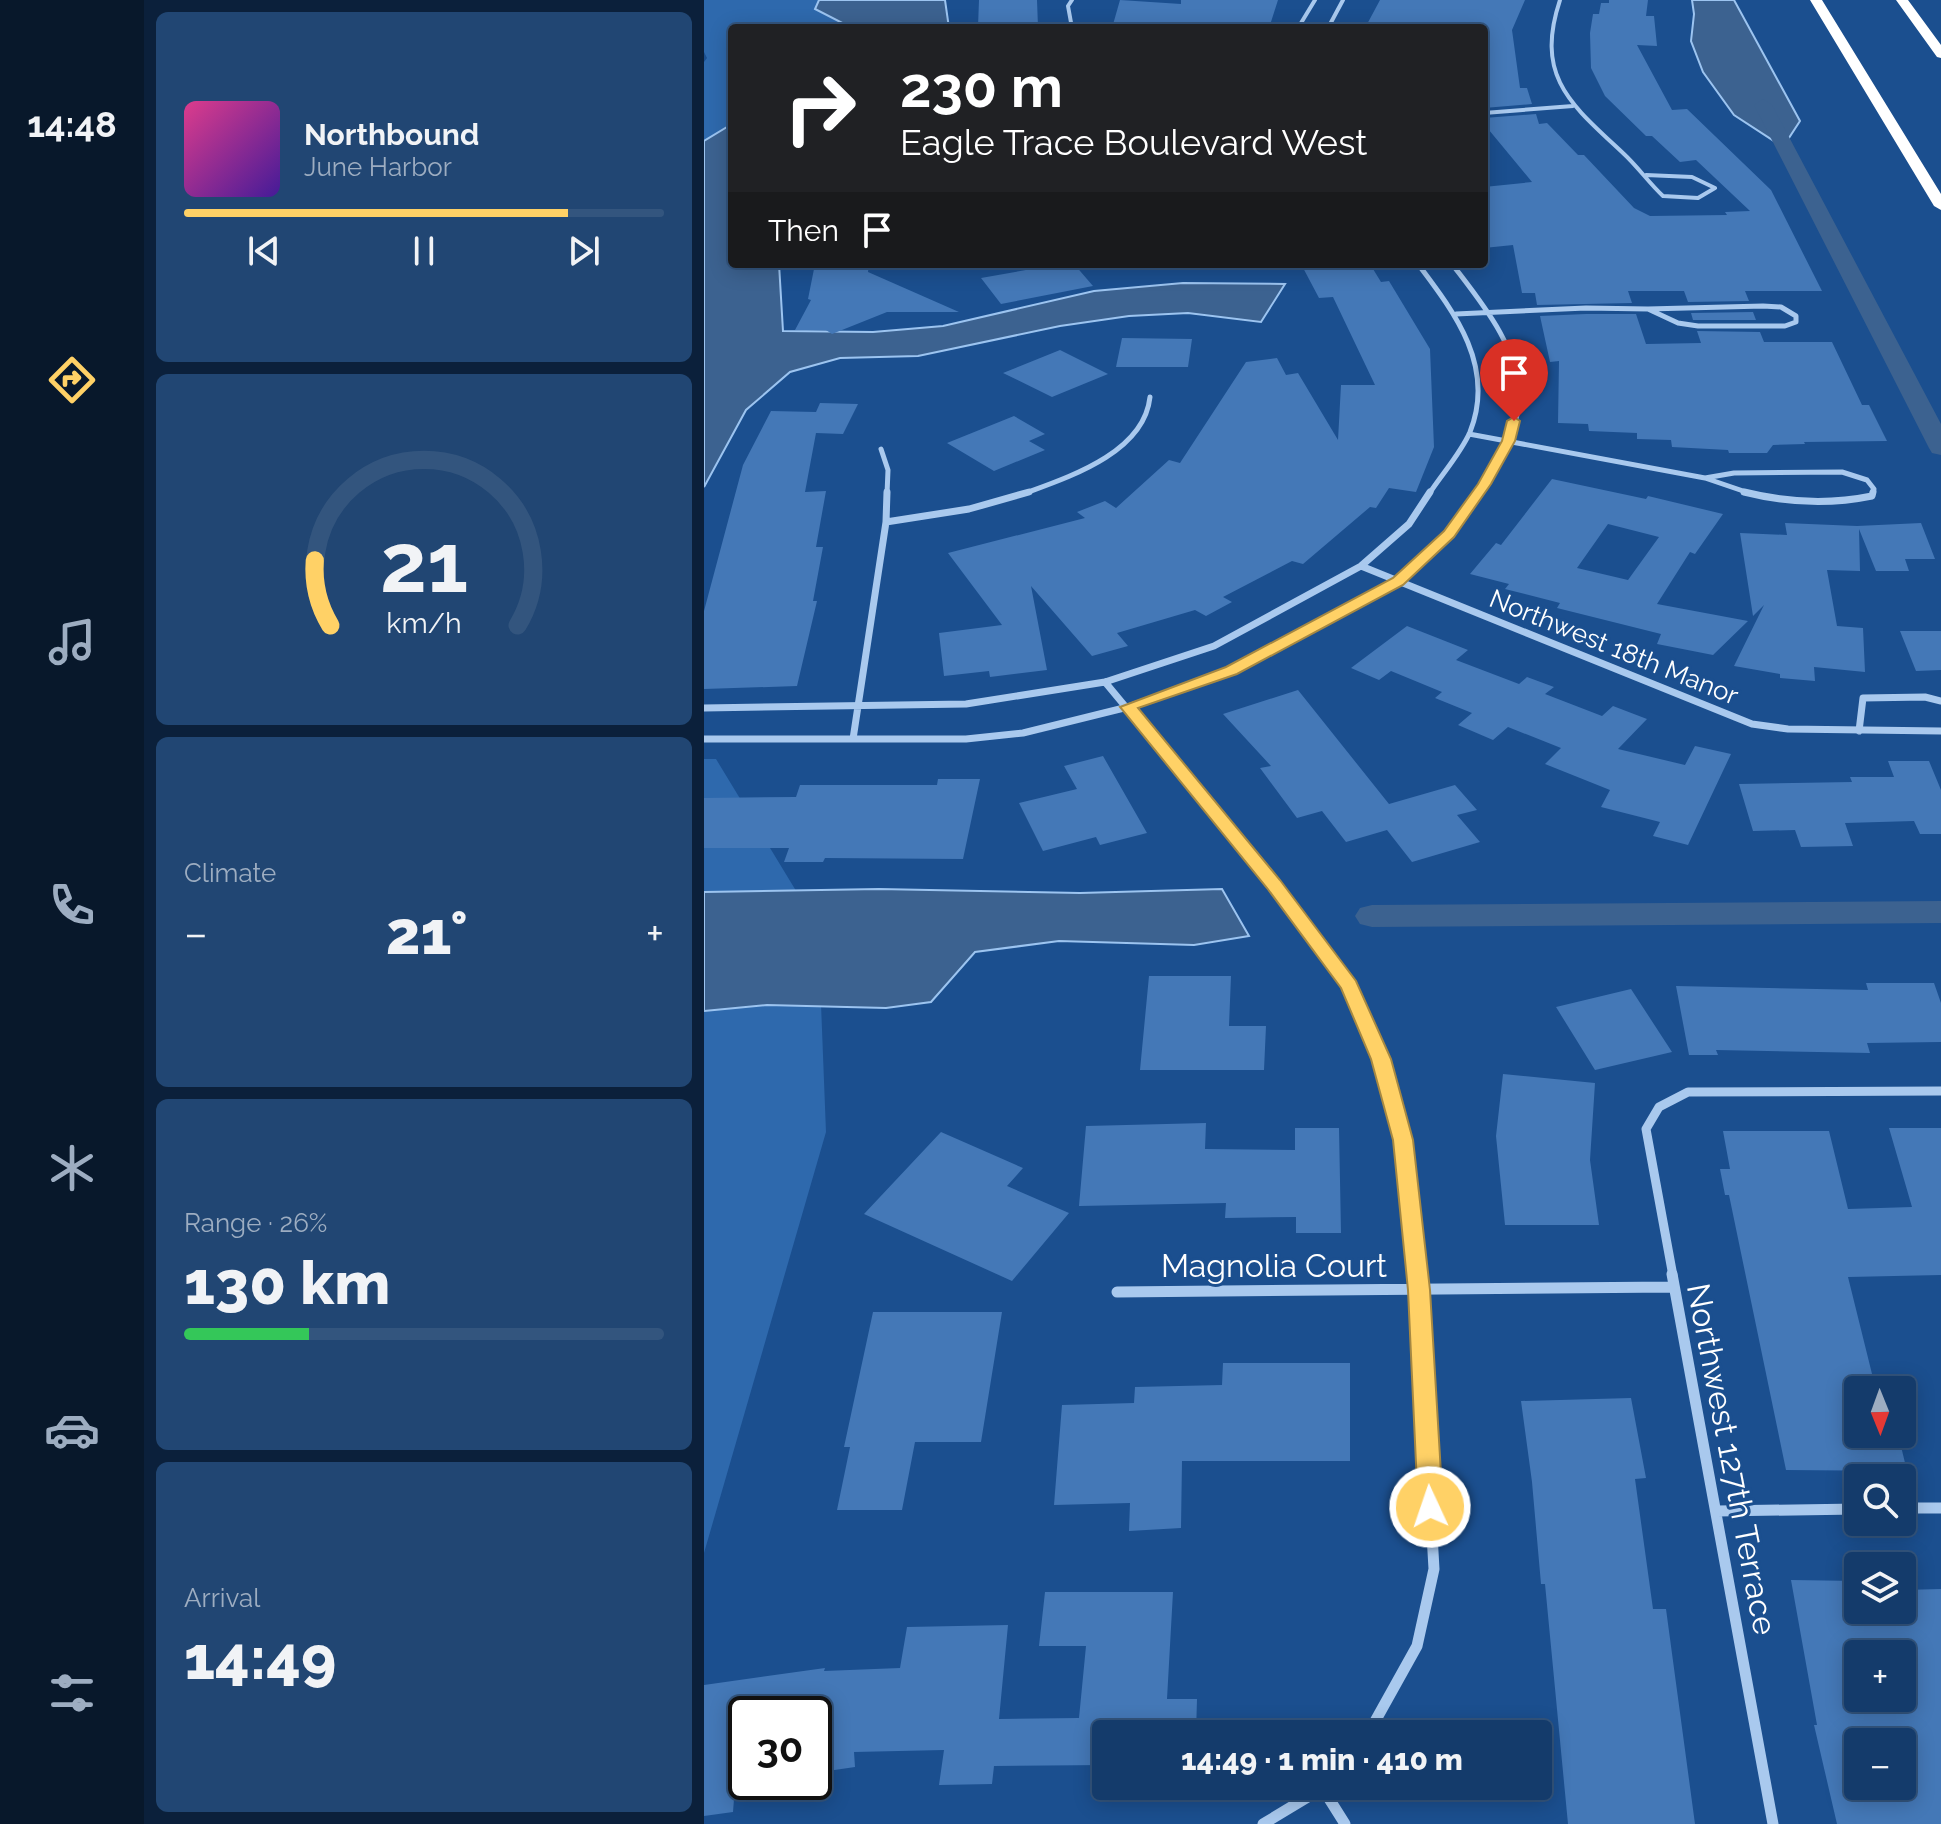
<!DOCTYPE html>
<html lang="en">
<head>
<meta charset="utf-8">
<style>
	:root { --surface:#143b6b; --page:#214673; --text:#f1f3f6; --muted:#9dadc1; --line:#33557e; --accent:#ffd166 }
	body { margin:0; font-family:Raleway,sans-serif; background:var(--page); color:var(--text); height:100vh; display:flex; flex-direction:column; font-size:30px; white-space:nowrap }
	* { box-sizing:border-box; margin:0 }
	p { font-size:26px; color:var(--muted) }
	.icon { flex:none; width:44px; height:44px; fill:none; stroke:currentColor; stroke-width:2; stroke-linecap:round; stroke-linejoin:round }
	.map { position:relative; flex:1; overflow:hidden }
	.sheet { display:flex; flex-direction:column; gap:12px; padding:12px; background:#0b203b; width:560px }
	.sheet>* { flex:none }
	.guide { position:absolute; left:24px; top:24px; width:760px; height:244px; border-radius:8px; box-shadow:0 4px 20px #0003,0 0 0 2px var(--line); background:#202124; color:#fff; overflow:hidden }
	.needle { width:52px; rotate:179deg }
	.buttons { position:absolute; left:1140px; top:1376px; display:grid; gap:16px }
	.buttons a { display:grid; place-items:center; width:72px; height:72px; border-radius:8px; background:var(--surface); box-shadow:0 4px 20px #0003,0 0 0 2px var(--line); font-size:40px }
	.speed { position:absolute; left:24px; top:1696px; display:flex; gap:16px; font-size:40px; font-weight:700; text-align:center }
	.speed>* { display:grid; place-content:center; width:104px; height:104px; border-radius:50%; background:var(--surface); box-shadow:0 4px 20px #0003,0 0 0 2px var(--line); line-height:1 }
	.speed .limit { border:4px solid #111; border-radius:12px; background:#fff; color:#111 }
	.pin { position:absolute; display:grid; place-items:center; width:68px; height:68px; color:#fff; margin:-82px -34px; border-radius:50% 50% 50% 0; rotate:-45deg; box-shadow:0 0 8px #0007 }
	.pin .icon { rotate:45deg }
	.me { position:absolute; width:88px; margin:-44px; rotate:357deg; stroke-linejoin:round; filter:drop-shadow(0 0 6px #0008) }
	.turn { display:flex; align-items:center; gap:28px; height:168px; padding:0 40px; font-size:36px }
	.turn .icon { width:104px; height:104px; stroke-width:2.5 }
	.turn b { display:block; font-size:56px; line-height:68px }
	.then { display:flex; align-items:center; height:76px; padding:0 40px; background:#0003; gap:16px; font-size:30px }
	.big { font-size:60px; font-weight:800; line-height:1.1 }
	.sheet .card { flex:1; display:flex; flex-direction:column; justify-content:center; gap:12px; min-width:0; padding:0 28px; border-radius:12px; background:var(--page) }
	.sheet .dial { align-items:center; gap:0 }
	.dial svg { height:208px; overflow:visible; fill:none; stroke:var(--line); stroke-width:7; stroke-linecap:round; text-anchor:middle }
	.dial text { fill:var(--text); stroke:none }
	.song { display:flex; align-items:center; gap:24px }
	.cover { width:96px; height:96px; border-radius:12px; background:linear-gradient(135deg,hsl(330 70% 55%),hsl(260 70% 35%)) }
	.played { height:8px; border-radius:4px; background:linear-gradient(90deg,var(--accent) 80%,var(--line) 80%) }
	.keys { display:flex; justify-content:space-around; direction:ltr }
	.heat { display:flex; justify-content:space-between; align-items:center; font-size:44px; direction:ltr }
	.charge { height:12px; border-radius:6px; background:linear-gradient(90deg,#34c759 26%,var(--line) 0) }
	.trip { position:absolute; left:388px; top:1720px; width:460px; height:80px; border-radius:8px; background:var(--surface); box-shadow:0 4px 20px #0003,0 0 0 2px var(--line); font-weight:800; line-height:80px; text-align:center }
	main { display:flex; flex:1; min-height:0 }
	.tabs { display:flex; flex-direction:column; width:144px; justify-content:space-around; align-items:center; background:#08182b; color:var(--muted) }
	.tabs .icon { width:56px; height:56px }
	.tabs .on { color:var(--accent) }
	.tabs b { font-size:36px; color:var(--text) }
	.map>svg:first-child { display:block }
	.green { fill:#2e69ad }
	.water { fill:#3c6290; stroke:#9cc4f0; stroke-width:2 }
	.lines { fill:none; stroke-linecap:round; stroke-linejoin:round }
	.canal { fill:#3c6290; fill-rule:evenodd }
	.building { fill:#4478b7; fill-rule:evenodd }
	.street-far4 { stroke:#a9c9ee; stroke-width:4 }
	.street-far3 { stroke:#a9c9ee; stroke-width:5 }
	.street-far2 { stroke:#a9c9ee; stroke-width:7 }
	.street-far1 { stroke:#a9c9ee; stroke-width:9 }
	.street { stroke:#a9c9ee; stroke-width:11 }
	.highway { fill:#fff; fill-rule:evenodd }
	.route { fill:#ffd166; stroke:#a68842; stroke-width:2 }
	.labels { text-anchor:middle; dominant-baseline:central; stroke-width:6; stroke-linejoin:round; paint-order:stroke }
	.street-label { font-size:26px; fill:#fff; stroke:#1b4f8f }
	.near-street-label { font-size:32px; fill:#fff; stroke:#1b4f8f }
</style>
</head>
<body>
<main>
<nav class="tabs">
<b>14:48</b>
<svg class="icon on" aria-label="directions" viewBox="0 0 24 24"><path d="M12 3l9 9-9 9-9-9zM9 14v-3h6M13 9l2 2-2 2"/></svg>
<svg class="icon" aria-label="music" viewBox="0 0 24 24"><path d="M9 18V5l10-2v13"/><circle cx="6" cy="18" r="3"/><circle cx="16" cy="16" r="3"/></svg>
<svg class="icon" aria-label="phone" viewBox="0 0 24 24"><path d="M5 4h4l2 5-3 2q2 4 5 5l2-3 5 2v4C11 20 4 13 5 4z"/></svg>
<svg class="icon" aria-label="climate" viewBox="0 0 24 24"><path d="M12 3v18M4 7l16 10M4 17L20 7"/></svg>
<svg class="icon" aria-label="car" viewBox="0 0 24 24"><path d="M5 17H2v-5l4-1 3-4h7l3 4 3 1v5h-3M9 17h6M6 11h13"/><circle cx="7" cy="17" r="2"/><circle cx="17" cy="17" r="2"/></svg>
<svg class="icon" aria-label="filters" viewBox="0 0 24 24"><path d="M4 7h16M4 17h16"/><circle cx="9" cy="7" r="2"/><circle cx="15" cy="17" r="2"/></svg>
</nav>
<section class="sheet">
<div class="card">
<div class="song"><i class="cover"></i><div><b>Northbound</b><p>June Harbor</p></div></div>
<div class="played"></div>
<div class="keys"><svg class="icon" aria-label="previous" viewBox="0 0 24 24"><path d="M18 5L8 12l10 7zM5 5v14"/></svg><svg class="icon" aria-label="pause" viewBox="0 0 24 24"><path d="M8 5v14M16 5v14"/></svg><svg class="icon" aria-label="next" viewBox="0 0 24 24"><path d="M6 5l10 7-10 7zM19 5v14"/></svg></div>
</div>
<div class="card dial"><svg viewBox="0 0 100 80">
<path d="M14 69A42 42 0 1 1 86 69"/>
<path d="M14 69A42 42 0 0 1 8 44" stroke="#ffd166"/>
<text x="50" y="56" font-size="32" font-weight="700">21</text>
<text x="50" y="72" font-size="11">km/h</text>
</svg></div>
<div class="card"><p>Climate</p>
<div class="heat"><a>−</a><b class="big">21°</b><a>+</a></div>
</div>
<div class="card"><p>Range · 26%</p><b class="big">130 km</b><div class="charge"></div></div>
<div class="card"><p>Arrival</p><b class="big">14:49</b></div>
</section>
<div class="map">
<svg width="1237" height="1824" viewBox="0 0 1237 1824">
	<rect width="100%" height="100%" fill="#1b4f8f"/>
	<path class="green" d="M 0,0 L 115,0 L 111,8 L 148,28 L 28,28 L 28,124 L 0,141 L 0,62 L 3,58 L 0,52 Z
		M 0,759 L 12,759 L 114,927 L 122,1132 L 0,1553 Z"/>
	<path class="water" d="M 115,0 L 241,0 L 245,28 L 148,28 L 111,9 Z
		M 988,0 L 1030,0 L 1096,121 L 1079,147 L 1030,115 L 999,72 L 987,41 L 990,14 Z
		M 28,124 L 28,264 L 75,264 L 79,331 L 169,332 L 239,326 L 390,291 L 479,283 L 581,284 L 557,322 L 484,313 L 425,316 L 356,326 L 214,356 L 136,358 L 86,372 L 42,410 L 0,487 L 0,141 Z
		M 175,889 L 376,893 L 518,889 L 545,936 L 490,945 L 355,941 L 271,952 L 227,1002 L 182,1008 L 63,1005 L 0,1011 L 0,892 Z"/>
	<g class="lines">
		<path class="canal" d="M 1059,99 L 1068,105 L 1237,424 L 1237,455 L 1228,453 L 1225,448 L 1050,105 Z
			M 1237,901 L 1237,923 L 668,927 L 656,924 L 651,916 L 656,908 L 668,905 Z"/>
	</g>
	<path class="building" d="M 275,0 L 333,0 L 334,27 L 274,27 Z
		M 416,0 L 477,4 L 477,0 L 574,0 L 565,28 L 408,28 Z
		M 676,0 L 821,0 L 808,30 L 816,88 L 823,88 L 828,104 L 780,108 L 780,28 L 710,26 L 661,28 Z
		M 905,0 L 944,0 L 942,16 L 950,16 L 953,46 L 933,45 L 968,110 L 983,109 L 1067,190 L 1118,291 L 1041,291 L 1045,301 L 984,302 L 980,291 L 924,291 L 928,303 L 833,305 L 831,293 L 818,293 L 809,245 L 780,248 L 780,187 L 828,182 L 780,124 L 780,118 L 832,114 L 835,124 L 843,123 L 874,155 L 880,155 L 930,208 L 946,216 L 1023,215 L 1021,212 L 1046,211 L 992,160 L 976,162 L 948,136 L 942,136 L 901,96 L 887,68 L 886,33 L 889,14 L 895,14 L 897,3 L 905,3 Z
		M 111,264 L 165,264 L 164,272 L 255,312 L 183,312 L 128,334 L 122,330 L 91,330 L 107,300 L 104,299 Z
		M 356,264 L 370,264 L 389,286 L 297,304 L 277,278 Z
		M 597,264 L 666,264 L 677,282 L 685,281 L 726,349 L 730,447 L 712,492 L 685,488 L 672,508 L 666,507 L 599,564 L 588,561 L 519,597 L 528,602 L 502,616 L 491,610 L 413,633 L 424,646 L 388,656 L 327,586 L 343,670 L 286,677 L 285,671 L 240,676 L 235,633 L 298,625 L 244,553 L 381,518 L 373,512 L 401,501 L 412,508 L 465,460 L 476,463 L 542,362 L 573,358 L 582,375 L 594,373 L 634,440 L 637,385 L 671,385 L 629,297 L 615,298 Z
		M 1049,312 L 1052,320 L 989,320 L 987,313 Z
		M 882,314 L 932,314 L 942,344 L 997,343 L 993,331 L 1056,332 L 1060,342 L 1128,342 L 1158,405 L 1165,405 L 1183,441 L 1100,442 L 1101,444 L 1069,445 L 1063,453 L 1025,453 L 1024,450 L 968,447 L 967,440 L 933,439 L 933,433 L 885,431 L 884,424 L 854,423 L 855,361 L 846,362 L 836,316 Z
		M 418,338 L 488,339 L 484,367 L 412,367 Z
		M 356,350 L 404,374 L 348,397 L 299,373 Z
		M 116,403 L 154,404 L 139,434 L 112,433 L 101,492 L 122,491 L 112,547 L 119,547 L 109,601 L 113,601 L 93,686 L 0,689 L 0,611 L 39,465 L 67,411 L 112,412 Z
		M 310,416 L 341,434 L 325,441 L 341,450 L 290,471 L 243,443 Z
		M 848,479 L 942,499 L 944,496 L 1019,514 L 991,554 L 986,552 L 953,604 L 1044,621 L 1009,655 L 953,644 L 957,634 L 853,608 L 856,603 L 801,589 L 805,584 L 766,574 L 792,543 L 797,545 ZM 904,524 L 955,537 L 924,580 L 873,568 Z
		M 1081,523 L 1153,526 L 1217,523 L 1231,559 L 1201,559 L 1205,571 L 1172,571 L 1155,529 L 1156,571 L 1123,570 L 1133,626 L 1159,628 L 1161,672 L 1110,667 L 1111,681 L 1076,678 L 1076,674 L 1030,666 L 1060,605 L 1049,616 L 1036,533 L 1083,535 Z
		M 703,626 L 764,650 L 752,660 L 815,684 L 823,677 L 850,687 L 841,694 L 898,716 L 909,706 L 943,719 L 914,749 L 981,765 L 991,746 L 1027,754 L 984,845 L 949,836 L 956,822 L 897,807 L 906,790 L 841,764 L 857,748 L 804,727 L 789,740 L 754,725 L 768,713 L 731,698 L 738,692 L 687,671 L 675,680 L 647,668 Z
		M 1196,631 L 1237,631 L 1237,670 L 1212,671 Z
		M 594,690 L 685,804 L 751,785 L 773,810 L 753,815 L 776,842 L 708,862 L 683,830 L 642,842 L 618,811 L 593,818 L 556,768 L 567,766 L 519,714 Z
		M 399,756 L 443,833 L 396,845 L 392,837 L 339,851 L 315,803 L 373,789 L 360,766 Z
		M 1184,761 L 1225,761 L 1237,790 L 1237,834 L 1216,834 L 1210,821 L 1141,823 L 1149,846 L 1097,847 L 1091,830 L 1049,831 L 1035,784 L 1148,782 L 1146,777 L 1190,777 Z
		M 234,779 L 276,779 L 259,859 L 121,858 L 119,862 L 80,862 L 85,848 L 0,848 L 0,798 L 92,797 L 96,785 L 233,785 Z
		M 445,976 L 527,976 L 525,1026 L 562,1026 L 560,1070 L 436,1070 Z
		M 1162,983 L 1230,983 L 1237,1003 L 1237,1042 L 1163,1043 L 1166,1053 L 1012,1050 L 1014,1055 L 985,1055 L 972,986 L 1164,990 Z
		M 927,989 L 968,1052 L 891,1070 L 852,1007 Z
		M 799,1074 L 891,1083 L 886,1160 L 895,1225 L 801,1225 L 792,1136 Z
		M 502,1123 L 501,1149 L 591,1150 L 591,1128 L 635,1128 L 637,1233 L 592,1233 L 592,1217 L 521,1218 L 522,1203 L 375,1206 L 382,1126 Z
		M 1185,1128 L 1237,1128 L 1237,1275 L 1144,1277 L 1171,1386 L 1182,1386 L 1183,1390 L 1154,1390 L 1154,1434 L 1194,1434 L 1203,1471 L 1082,1470 L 1025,1195 L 1021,1195 L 1016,1169 L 1026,1169 L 1019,1131 L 1125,1131 L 1144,1209 L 1208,1207 Z
		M 237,1132 L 319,1168 L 303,1186 L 365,1213 L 308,1281 L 160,1214 Z
		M 169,1312 L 298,1312 L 277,1442 L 211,1442 L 198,1510 L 133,1510 L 146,1447 L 140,1447 Z
		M 519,1363 L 646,1363 L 646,1461 L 478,1461 L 477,1528 L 425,1531 L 426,1503 L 350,1505 L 358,1405 L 430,1403 L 431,1387 L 518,1385 Z
		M 927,1398 L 942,1478 L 931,1479 L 949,1609 L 962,1609 L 991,1824 L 864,1824 L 841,1584 L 837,1584 L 828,1482 L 817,1401 Z
		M 1087,1580 L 1154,1581 L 1154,1610 L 1198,1610 L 1198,1590 L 1237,1589 L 1237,1824 L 1133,1824 L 1110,1725 L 1113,1725 ZM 1154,1654 L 1198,1654 L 1198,1698 L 1154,1698 ZM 1154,1742 L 1198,1742 L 1198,1786 L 1154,1786 Z
		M 341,1592 L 469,1592 L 463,1699 L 493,1699 L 492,1734 L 402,1734 L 402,1765 L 290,1766 L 288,1784 L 235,1785 L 240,1750 L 150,1752 L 151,1767 L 110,1773 L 110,1714 L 42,1714 L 42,1784 L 31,1786 L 29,1812 L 0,1816 L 0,1685 L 121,1668 L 120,1671 L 196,1668 L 203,1627 L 304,1625 L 295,1719 L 375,1718 L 382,1646 L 335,1646 Z"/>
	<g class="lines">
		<path class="street-far4" d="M 368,0 L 364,6 L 368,28
			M 856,0 C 830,78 868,105 920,154 C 934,167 945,183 959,196 L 994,198 L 1011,188 L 988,177 L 942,175
			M 594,28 L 611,0
			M 624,28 L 639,0
			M 780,113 L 869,106"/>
		<path class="street-far3" d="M 714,264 C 751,313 792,367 766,432 C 757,453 738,474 725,494
			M 748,264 C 777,302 816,348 815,399 C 814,432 791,468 773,494
			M 1059,306 L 1077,307 L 1092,316 L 1092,322 L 1081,326 L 994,326 L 974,323 L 944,309 Z
			M 752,314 L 882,308 L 944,309
			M 765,434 L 1001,478
			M 177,449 L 184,470 L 183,494
			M 1001,478 L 1048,494
			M 1001,478 L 1030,473 L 1138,472 L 1163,480 L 1170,489 L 1169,494
			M 319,494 C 365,477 440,453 446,397"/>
		<path class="street-far2" d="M 1040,492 C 1084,503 1124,505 1168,496 L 1169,492
			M 182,522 L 265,509 L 325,492
			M 657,566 L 1048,724 L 1084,729 L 1237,731
			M 401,682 L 532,840
			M 0,708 L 262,704 L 401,682 L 510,646 L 657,566 L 705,524 L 726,492
			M 1155,731 L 1159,698 L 1221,697 L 1237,701
			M 0,739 L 262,739 L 319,733 L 424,707 L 528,670 L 694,581 L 745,534 L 774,492
			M 149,739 L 182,522 L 183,492"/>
		<path class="street-far1" d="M 531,838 L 645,986 L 677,1059 L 699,1140 L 714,1276
			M 969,1276 L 942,1129 L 955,1107 L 984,1092 L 1237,1091"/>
		<path class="street" d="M 968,1274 L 1069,1824
			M 413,1292 L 968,1287
			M 1198,1508 L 1237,1508
			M 1013,1511 L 1154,1509
			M 664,1734 L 713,1646 L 730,1569 L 713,1274
			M 619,1789 L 641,1824
			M 559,1824 L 622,1786"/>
		<path class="highway" d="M 1106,0 L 1118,0 L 1237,194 L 1237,210 L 1230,206 Z
			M 1192,0 L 1204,0 L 1237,45 L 1237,58 L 1233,57 Z"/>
	</g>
	<path class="route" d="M 810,417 L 816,421 L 811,441 L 787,484 L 750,537 L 699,585 L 533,674 L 434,708 L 576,880 L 652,981 L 687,1059 L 709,1140 L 726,1290 L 739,1507 L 735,1515 L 726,1518 L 718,1515 L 714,1507 L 704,1290 L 689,1140 L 667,1059 L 637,988 L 563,888 L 416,707 L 522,667 L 689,578 L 740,531 L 774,484 L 798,441 L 803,421 Z"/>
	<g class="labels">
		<g class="street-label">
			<text transform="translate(910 647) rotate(22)">Northwest 18th Manor</text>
		</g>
		<g class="near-street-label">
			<text x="570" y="1265">Magnolia Court</text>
			<text transform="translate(1028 1459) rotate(79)">Northwest 127th Terrace</text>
		</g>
	</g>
</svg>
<div class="buttons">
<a><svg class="needle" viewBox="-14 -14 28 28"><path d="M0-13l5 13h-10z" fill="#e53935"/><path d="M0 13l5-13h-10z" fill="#9dadc1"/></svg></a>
<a><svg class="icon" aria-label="search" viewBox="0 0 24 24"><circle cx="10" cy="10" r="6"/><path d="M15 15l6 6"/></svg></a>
<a><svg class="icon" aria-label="layers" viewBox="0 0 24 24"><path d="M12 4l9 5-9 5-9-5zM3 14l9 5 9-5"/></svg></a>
<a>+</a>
<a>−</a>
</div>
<div class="speed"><div class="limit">30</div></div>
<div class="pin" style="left:810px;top:421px;background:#d93025"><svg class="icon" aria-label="arrive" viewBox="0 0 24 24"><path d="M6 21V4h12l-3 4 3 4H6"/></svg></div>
<svg class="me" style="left:726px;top:1507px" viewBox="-20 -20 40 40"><circle r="17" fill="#ffd166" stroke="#fff" stroke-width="3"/><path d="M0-11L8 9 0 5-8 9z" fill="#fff"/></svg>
<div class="trip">14:49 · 1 min · 410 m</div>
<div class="guide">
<div class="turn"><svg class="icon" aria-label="right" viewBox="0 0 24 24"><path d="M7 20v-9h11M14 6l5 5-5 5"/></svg><div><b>230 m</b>Eagle Trace Boulevard West</div></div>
<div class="then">Then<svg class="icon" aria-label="arrive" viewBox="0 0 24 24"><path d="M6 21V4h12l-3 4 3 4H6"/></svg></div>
</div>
</div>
</main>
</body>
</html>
